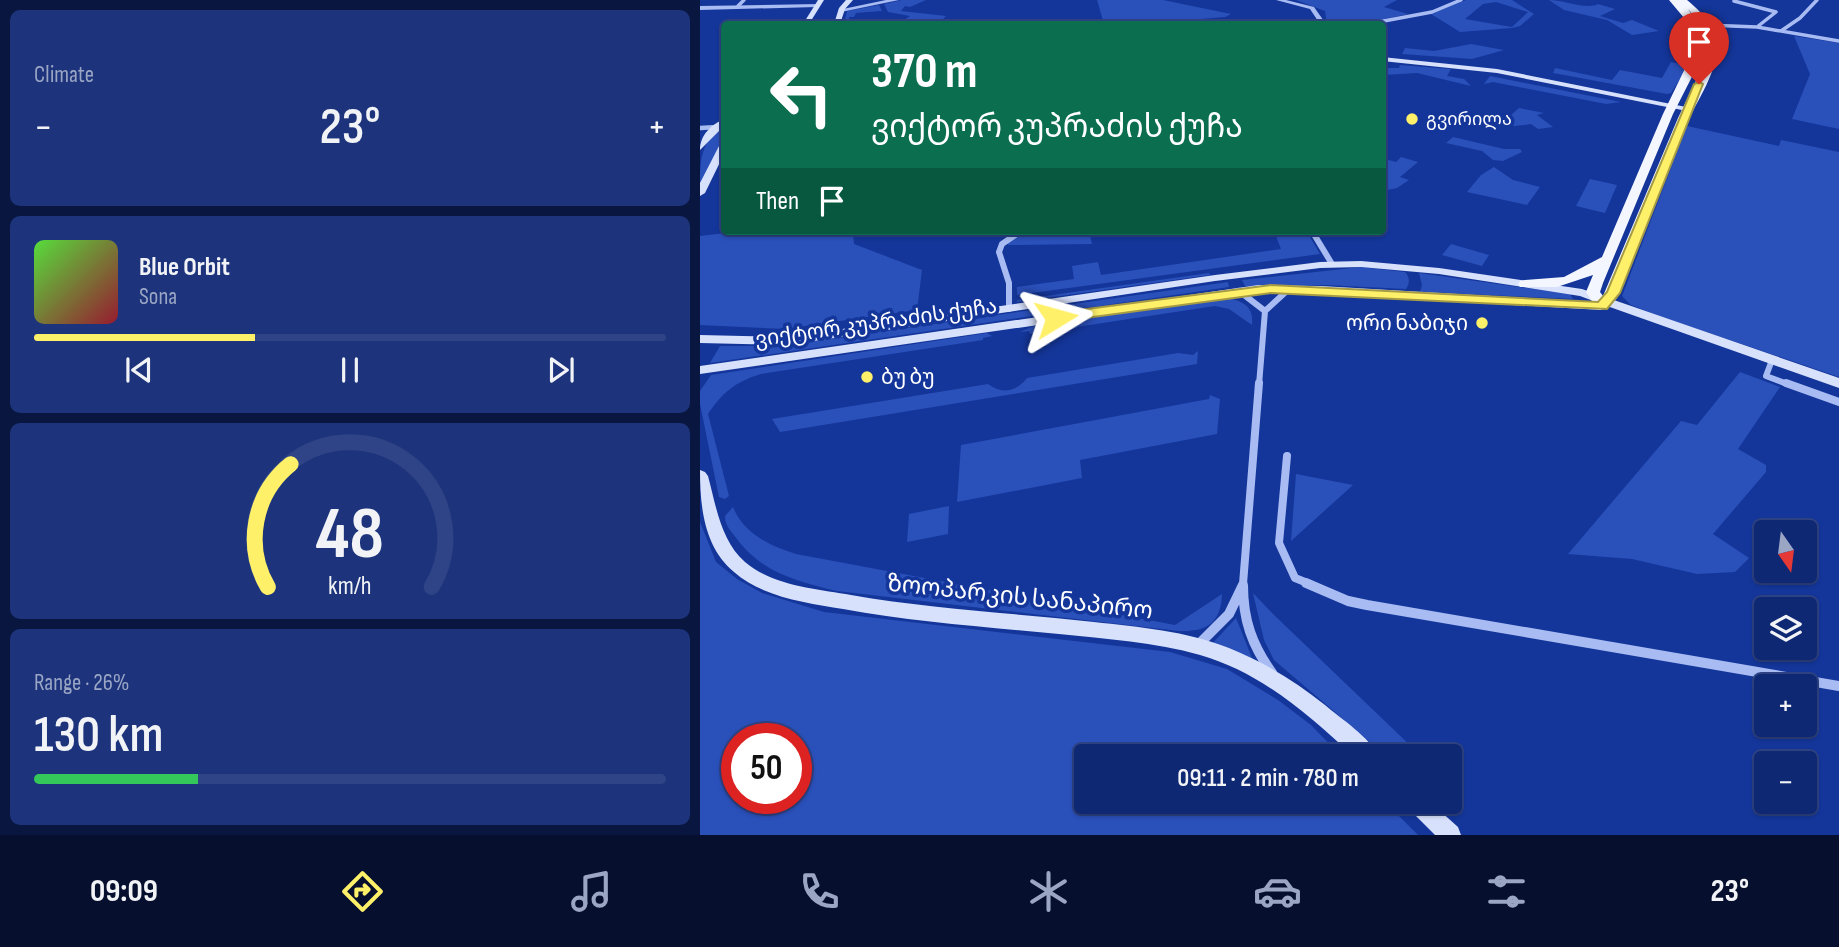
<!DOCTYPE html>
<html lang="en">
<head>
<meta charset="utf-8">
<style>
	:root { --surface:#0f2874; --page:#1d347c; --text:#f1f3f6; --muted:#9ba6c5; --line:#2f4486; --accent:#fff06a }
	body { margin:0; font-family:"Sofia Sans Condensed","Noto Sans Georgian",sans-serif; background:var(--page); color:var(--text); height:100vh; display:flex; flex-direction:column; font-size:26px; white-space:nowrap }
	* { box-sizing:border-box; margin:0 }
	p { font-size:23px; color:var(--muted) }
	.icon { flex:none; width:38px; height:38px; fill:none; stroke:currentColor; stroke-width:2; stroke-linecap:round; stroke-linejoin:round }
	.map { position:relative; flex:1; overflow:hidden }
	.drawer { display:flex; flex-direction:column; gap:10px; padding:10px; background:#081640; width:700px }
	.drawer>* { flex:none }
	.hud { position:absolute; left:21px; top:21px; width:665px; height:214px; border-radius:7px; box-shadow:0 2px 5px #0004,0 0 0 2px var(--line); background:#0b6e4f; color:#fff; overflow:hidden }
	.needle { width:46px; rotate:166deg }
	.controls { position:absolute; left:1054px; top:520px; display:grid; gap:14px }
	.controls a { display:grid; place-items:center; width:63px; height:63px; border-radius:7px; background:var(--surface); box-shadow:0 2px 5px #0004,0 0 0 2px var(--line); font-size:35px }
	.speed { position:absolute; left:21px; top:723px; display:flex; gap:14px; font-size:35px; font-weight:700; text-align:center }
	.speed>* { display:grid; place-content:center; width:91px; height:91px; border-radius:50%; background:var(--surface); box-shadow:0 2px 5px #0004,0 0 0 2px var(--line); line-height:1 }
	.speed .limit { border:10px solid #d22; background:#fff; color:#111 }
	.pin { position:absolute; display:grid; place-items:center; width:60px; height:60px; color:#fff; margin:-72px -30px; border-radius:50% 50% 50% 0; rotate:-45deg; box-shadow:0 0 7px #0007 }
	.pin .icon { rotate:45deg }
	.me { position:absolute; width:77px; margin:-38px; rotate:82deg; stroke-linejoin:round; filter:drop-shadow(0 0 5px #0008) }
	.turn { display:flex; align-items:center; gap:24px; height:147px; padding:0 35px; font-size:32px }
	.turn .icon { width:91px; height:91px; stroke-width:2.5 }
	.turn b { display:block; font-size:49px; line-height:60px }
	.then { display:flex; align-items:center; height:66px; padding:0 35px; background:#0003; gap:14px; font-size:26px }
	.big { font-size:52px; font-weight:600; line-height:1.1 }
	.drawer .tile { flex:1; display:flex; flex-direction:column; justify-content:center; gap:10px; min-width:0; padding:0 24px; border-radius:10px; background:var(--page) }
	.drawer .dial { align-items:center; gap:0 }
	.dial svg { height:182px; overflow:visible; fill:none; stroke:var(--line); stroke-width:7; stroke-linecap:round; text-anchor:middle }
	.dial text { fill:var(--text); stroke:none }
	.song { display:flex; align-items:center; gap:21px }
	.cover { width:84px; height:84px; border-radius:10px; background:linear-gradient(135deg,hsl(110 70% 55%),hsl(350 70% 35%)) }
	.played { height:7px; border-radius:4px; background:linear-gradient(90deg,var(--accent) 35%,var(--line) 35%) }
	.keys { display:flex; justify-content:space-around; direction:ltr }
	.heat { display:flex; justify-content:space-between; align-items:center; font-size:38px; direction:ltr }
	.charge { height:10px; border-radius:5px; background:linear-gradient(90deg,#34c759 26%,var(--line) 0) }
	.trip { position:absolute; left:374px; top:744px; width:388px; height:70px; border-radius:7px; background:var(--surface); box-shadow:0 2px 5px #0004,0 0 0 2px var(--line); font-weight:600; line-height:70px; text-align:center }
	.dock { display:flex; height:112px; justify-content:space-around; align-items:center; background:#06102e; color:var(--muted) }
	.dock .icon { width:49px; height:49px }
	.dock .active { color:var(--accent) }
	.dock b { font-size:32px; color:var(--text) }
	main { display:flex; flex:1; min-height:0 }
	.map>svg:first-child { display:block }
	.green { fill:#2a50ba; fill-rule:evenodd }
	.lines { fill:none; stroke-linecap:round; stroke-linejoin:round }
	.minor-far4 { stroke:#a8bcf3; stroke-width:3.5 }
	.minor-far3 { stroke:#a8bcf3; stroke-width:4.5 }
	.minor-far2 { stroke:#a8bcf3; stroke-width:6 }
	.minor-far1 { stroke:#a8bcf3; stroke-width:8 }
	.minor { stroke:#a8bcf3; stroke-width:10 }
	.tertiary { fill:#a8bcf3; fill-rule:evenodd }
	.secondary { fill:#d7e1fc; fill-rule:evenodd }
	.primary { fill:#f4f6ff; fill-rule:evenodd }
	.route { fill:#fff06a; stroke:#a69c45; stroke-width:2 }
	.poi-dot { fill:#fff06a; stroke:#14369a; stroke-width:2.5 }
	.labels { text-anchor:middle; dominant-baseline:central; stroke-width:7; stroke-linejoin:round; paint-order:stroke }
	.far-poi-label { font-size:18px; fill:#fff; stroke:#14369a; text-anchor:start }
	.street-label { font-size:21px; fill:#fff; stroke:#14369a }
	.poi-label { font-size:21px; fill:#fff; stroke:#14369a; text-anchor:end }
	.near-street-label { font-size:24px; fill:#fff; stroke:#14369a }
</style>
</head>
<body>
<main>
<section class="drawer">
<div class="tile"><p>Climate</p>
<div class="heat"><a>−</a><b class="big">23°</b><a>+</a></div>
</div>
<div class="tile">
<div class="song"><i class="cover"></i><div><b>Blue Orbit</b><p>Sona</p></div></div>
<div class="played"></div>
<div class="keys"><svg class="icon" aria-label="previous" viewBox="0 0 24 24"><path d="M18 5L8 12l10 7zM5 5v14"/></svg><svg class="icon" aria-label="pause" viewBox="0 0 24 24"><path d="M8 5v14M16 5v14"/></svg><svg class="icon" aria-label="next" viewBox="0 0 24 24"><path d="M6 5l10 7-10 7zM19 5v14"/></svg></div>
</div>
<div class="tile dial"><svg viewBox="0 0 100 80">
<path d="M14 69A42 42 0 1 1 86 69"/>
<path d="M14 69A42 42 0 0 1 24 15" stroke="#fff06a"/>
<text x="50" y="56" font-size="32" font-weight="700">48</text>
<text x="50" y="72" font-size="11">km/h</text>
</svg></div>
<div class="tile"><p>Range · 26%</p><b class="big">130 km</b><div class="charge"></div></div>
</section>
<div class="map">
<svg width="1139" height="835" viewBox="0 0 1139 835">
	<rect width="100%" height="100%" fill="#14369a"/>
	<path class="green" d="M 202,0 L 226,0 L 210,7 L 205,6 L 201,11 L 246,16 L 238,24 L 144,24 L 147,11 L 179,5 L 182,11 L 156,13 L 154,17 L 149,17 L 150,24 L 181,19 L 201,22 L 210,16 L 188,12 L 184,4 Z
		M 397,0 L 463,0 L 531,14 L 525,17 L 439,24 L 404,24 Z
		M 596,0 L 697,0 L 684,7 L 708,14 L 662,24 L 627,24 L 625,11 Z
		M 766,0 L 812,0 L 834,14 L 820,26 L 812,28 L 760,32 L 731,14 ZM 796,2 L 828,12 L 812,27 L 765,19 L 783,4 Z
		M 849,0 C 864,0 885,10 898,4 L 915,9 L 900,16 L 923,23 L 932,20 L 959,31 L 932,35 L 907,20 L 864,10 Z
		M 1094,36 L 1139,43 L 1139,129 L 1092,119 L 1110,74 Z
		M 771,44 L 804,50 L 772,59 L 702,54 L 705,48 L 734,51 Z
		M 971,62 L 988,66 L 971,93 L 967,94 L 853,73 L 855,68 L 912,80 L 920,70 L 962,78 Z
		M 700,65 L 751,69 L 747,76 L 764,79 L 771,86 L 717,73 L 683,75 L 683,68 L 699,68 Z
		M 790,76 L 921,102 L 906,104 L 793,82 L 784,84 Z
		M 819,108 L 844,113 L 837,115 L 853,127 L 838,129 L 831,124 L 815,126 L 802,123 Z
		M 24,125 L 24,138 L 0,185 C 0,159 1,141 24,125 Z
		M 987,126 L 1079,146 L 1081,140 L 1139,152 L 1139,377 L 959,316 L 931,305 L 922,296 Z
		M 753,137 L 804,149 L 820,149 L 822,152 L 803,161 L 793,160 L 782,151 L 746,143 Z
		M 701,157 L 718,162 L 700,177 L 709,180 L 697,188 L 683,191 L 683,161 L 685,159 L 696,162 Z
		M 794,167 L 813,180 L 840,187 L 827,205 L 767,192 L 781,175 Z
		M 890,179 L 917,185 L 905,213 L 876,206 Z
		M 42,231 L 153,231 L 154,244 L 222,270 L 217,310 L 84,329 L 0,325 L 0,236 Z
		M 324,231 L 382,231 L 390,235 L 392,244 L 308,245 L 308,242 Z
		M 607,232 L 620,254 L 317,295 L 317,287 L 374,279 L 372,266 L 398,262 L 401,275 L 581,249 L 576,236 Z
		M 751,244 L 789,255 L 782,266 L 742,255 Z
		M 661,267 L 705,272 C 710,277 710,283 706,289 L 626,285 L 545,286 L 542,280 Z
		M 509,273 L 510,275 L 317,302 L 317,300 Z
		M 719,273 L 870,294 L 873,299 L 720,292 L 722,285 Z
		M 528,282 L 529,287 L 10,363 L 20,346 L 81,346 Z
		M 529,298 C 544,302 554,307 552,325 L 529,309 L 515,306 L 330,334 L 329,331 L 320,332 L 334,326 Z
		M 287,333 L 292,336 L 283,338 L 283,340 L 61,374 C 35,382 23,392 8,414 L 29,496 L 25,499 L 19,497 L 0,404 L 0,391 L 11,375 Z
		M 498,351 L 497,364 L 80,432 L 72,419 L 288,384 C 302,395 317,391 327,378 L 478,353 L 493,355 Z
		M 1040,372 L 1080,387 L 1038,449 L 1066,465 L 1066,472 L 1013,534 L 1049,558 L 1035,572 L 997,574 L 932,559 L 868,554 L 981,421 L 997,425 Z
		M 510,395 L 520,399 L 517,434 L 380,460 L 382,478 L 257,502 L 261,445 L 509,399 Z
		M 596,474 L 653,485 L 591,541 Z
		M 249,506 L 248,534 L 207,542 L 209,514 Z
		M 33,507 C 44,534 70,546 96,554 L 475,625 L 522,594 C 521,623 507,632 479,631 L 137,591 C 98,582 61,572 37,539 C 31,531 25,526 25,516 Z
		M 0,522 L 16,562 L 37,579 L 62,593 L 124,612 L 470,652 L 527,669 L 578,700 L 611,725 L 641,756 L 387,756 L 387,802 L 685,802 L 718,835 L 0,835 ZM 37,738 L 96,738 L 96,798 L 37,798 Z
		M 553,593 L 573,614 L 715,750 L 685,755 L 574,660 L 564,640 Z
		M 536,618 L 552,658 L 512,644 Z"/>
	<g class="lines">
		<path class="minor-far4" d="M 1034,1 L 1076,12 L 1057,27
			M 38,6 L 44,0
			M 668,24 L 732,12 L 761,0
			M 1006,25 L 1057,27 L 1139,41
			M 1081,31 L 1100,18 L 1117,0"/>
		<path class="minor-far3" d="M 0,128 L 17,127"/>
		<path class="minor-far2" d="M 612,231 L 632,264
			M 539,291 L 565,311 L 589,289
			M 309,309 L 309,283 L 299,252 L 302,244 L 321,231
			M 1072,360 L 1066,376 L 1090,385
			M 559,385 L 565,311"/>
		<path class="minor-far1" d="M 1086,383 L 1139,402
			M 587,456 L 579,543 L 595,578 L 610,584
			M 543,584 L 559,383"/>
		<path class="minor" d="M 606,583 L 648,601 L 667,605 L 1139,686
			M 497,646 L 529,614 L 543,585 C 543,620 552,645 572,673"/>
		<path class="tertiary" d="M 186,0 L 199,0 L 141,12 L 138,10 Z
			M 576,0 L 586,0 L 614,7 L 626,24 L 620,24 L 610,9 Z
			M 119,4 L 117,7 L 0,10 L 0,6 Z"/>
		<path class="secondary" d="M 118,0 L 124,0 L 109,24 L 103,24 Z
			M 146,0 L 153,0 L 145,9 L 140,24 L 134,24 L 139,8 Z
			M 682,57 L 797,69 L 991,108 L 987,111 L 797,73 L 682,61 Z
			M 24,119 L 24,126 L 0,150 C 0,135 11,125 24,119 Z
			M 24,143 L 24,154 L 5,193 L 0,196 L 0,183 L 19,146 Z
			M 661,261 L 739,268 L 882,289 L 1139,378 L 1139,388 L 907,306 L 901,310 L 621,294 L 558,293 L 0,374 L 0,366 L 558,285 L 621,286 L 896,302 L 880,296 L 739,274 L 661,267 L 620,268 L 515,281 L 87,345 L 0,343 L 0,335 L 87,337 L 515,275 L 620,262 Z
			M 0,470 L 5,472 L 8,476 C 16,506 21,541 45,562 C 73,586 116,589 151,595 C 231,609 313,613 394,622 C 439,627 486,631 529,648 C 564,662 596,682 625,705 C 640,718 671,738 678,756 L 653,756 C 608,714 560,672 500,655 C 455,642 406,639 359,634 C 287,627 214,622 143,609 C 107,603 62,597 34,572 C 4,547 0,507 0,470 Z
			M 706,802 L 730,802 L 758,827 L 761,835 L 735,835 L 709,809 Z"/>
		<path class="primary" d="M 969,0 L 987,0 C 1000,11 1015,25 1017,43 C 1019,73 993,106 982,133 C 961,186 941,240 920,293 C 914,302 908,312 897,309 L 886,292 L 893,275 L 857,287 L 820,287 L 818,284 L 820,281 L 825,280 L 864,277 L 902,257 L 963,114 L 992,54 L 993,38 L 990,25 ZM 988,9 L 1001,24 L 1006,36 L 1005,62 L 978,118 L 903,296 L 900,292 L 903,283 L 973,114 L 999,63 L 1002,38 L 999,25 Z"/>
	</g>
	<path class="route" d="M 999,82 L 1003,84 L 920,293 L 907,309 L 571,293 L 356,322 L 349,318 L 356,313 L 571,285 L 898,302 L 907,292 L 994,84 Z"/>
	<g class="poi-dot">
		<circle cx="712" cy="119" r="7"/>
		<circle cx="782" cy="323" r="7"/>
		<circle cx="167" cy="377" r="7"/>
	</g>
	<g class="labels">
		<g class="far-poi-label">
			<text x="726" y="119">გვირილა</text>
		</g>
		<g class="street-label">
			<text transform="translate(176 323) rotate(-8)">ვიქტორ კუპრაძის ქუჩა</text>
		</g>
		<g class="poi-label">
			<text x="768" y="323">ორი ნაბიჯი</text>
			<text x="181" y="377" text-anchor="start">ბუ ბუ</text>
		</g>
		<g class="near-street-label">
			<text transform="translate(320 597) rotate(6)">ზოოპარკის სანაპირო</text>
		</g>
	</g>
</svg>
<div class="controls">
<a><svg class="needle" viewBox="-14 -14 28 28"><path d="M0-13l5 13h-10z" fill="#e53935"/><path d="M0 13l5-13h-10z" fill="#9ba6c5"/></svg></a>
<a><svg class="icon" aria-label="layers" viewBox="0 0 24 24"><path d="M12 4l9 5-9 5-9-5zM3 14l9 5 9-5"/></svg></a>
<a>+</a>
<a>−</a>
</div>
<div class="speed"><div class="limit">50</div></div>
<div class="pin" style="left:999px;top:84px;background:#d93025"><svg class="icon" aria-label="arrive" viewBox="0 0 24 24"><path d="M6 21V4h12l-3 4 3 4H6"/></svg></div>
<svg class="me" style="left:356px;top:318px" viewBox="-20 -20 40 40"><path d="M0-17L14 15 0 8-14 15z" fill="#fff06a" stroke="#fff" stroke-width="4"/></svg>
<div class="trip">09:11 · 2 min · 780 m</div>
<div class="hud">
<div class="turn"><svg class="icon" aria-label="left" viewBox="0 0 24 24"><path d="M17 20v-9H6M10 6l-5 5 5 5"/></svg><div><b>370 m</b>ვიქტორ კუპრაძის ქუჩა</div></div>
<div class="then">Then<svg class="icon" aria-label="arrive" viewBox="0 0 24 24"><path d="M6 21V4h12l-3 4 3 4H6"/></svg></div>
</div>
</div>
</main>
<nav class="dock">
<b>09:09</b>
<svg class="icon active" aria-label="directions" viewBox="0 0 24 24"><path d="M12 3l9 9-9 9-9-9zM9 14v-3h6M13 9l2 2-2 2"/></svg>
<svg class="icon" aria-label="music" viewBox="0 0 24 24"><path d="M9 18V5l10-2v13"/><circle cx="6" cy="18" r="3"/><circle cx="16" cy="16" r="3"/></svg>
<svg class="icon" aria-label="phone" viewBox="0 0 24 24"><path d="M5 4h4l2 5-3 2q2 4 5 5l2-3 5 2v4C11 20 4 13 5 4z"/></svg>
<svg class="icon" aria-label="climate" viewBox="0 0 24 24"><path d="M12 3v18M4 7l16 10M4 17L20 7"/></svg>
<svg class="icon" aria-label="car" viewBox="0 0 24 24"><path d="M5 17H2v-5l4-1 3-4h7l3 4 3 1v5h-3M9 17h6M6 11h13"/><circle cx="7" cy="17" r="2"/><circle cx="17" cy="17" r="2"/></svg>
<svg class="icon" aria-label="filters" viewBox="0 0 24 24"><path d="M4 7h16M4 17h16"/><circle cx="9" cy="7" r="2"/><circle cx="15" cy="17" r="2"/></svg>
<b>23°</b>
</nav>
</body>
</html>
